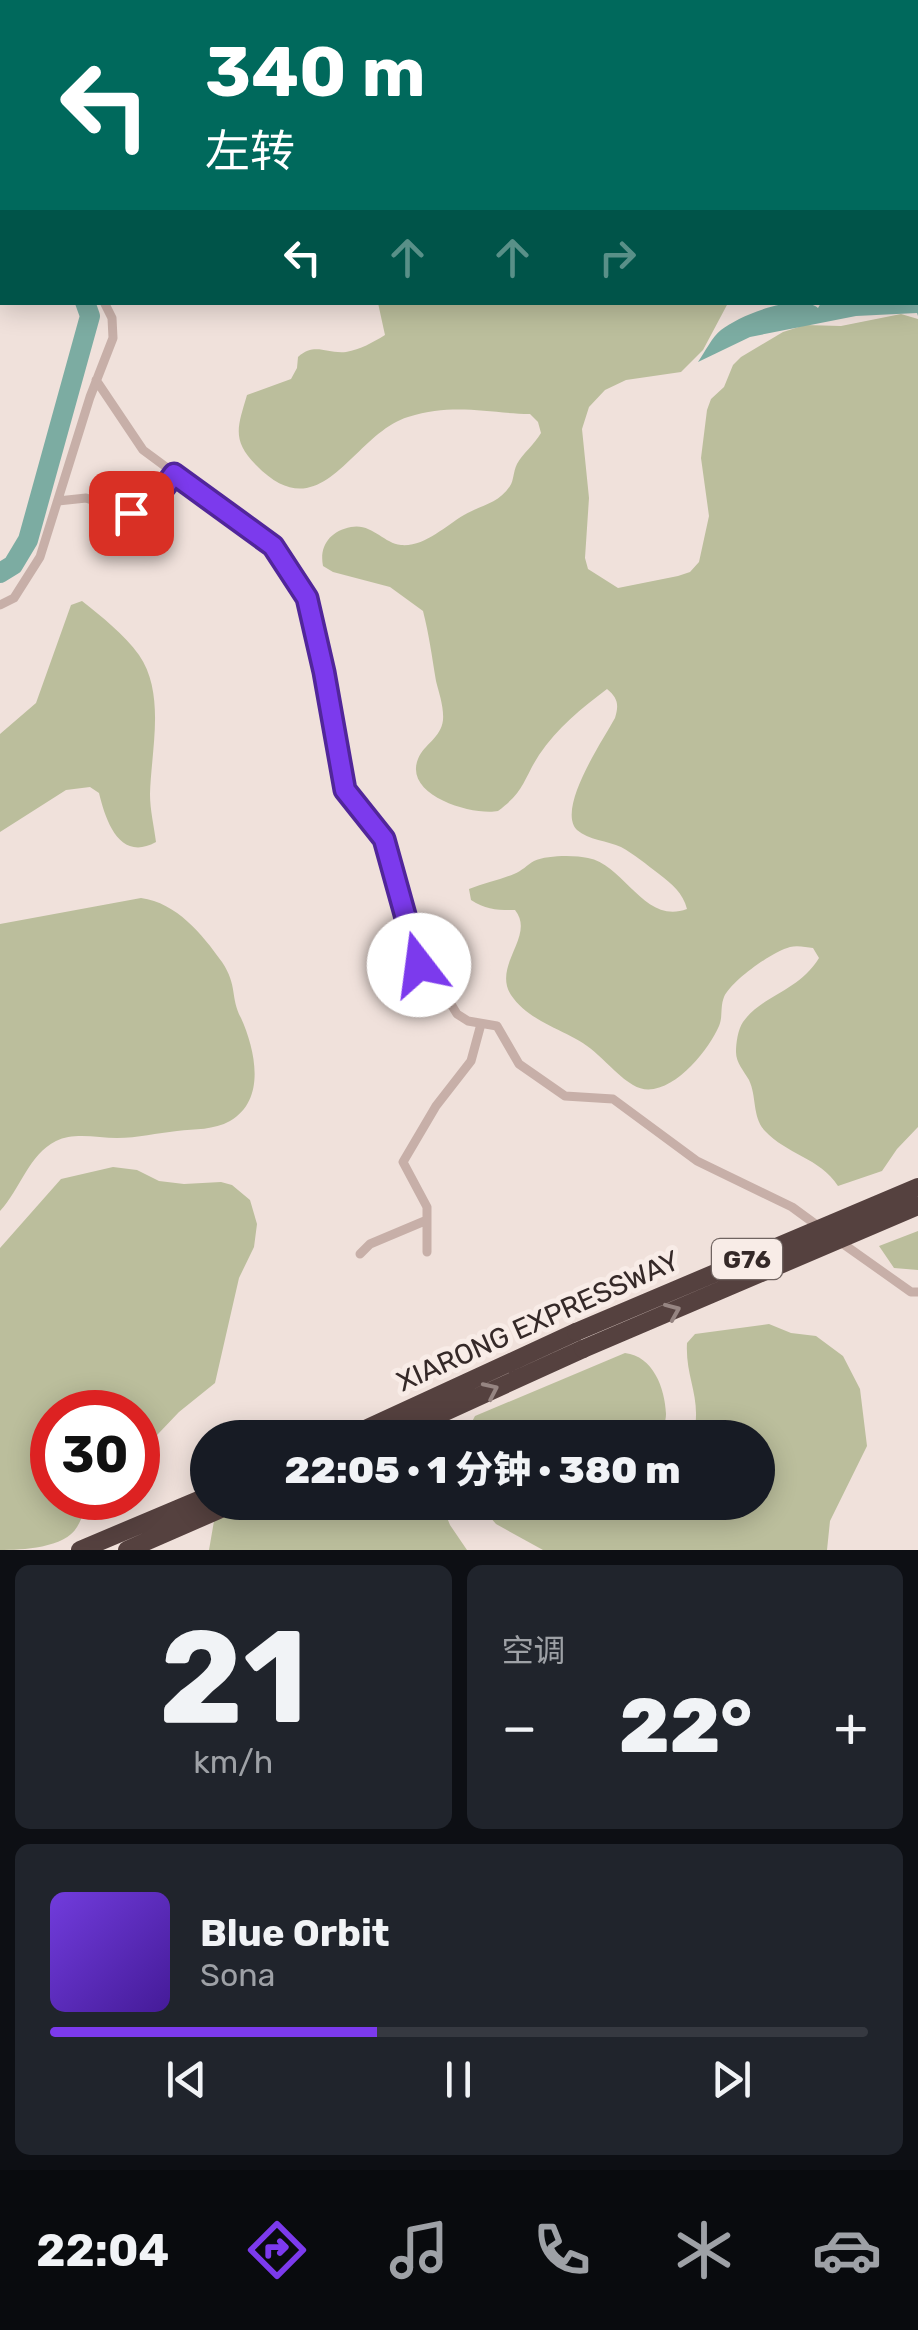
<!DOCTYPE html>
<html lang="zh">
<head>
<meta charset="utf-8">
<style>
	:root { --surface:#171b24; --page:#20242c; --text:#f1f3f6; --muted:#9ea1a6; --line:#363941; --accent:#7c3aed }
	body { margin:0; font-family:Rubik,"Noto Sans SC",sans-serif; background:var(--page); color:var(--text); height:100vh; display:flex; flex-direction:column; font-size:38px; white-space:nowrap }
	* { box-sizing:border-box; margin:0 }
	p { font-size:32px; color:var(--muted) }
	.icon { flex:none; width:55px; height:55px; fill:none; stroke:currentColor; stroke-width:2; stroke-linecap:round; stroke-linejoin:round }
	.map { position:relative; height:1550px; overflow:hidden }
	.sheet { display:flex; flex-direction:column; gap:15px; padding:15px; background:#0d0f14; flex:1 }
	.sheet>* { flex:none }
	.top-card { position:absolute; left:0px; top:0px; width:920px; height:305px; box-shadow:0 5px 25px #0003; background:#00695c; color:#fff; overflow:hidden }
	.speed { position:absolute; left:30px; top:1390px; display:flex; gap:20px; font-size:50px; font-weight:700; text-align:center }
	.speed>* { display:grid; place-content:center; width:130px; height:130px; border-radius:50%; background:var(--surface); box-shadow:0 5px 25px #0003; line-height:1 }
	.speed .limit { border:15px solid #d22; background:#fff; color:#111 }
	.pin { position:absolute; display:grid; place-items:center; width:85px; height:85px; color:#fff; margin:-42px; border-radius:20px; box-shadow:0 5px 15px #0006 }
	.me { position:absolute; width:110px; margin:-55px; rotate:345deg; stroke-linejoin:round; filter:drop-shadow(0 0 8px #0008) }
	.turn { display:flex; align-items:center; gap:35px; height:210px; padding:0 40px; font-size:45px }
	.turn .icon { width:130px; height:130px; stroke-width:2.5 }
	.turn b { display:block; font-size:70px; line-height:85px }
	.lanes { display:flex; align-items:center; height:95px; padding:0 40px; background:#0003; justify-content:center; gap:50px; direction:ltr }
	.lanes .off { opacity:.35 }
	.big { font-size:75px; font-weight:800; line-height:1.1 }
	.sheet .widget { flex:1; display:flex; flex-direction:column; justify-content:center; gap:15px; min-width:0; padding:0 35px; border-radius:15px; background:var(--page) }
	.sheet .dial { align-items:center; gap:0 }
	.dial b { font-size:130px; line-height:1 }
	.song { display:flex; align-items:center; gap:30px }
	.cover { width:120px; height:120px; border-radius:15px; background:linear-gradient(135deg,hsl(260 70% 55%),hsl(260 70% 35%)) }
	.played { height:10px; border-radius:5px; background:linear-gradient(90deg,var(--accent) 40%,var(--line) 40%) }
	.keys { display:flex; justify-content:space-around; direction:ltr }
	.heat { display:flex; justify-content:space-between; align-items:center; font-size:55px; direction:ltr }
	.sheet .tiles { flex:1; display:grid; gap:15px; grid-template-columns:1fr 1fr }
	.widget:last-child { grid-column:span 2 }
	.trip { position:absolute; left:190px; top:1420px; width:585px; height:100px; border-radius:50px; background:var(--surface); box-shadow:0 5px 25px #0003; font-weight:800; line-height:100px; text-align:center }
	.menu { display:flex; height:160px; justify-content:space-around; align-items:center; background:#090b0e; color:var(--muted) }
	.menu .icon { width:70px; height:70px }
	.menu .current { color:var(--accent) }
	.menu b { font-size:45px; color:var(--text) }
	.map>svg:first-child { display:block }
	.green { fill:#bbbe9c }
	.water { fill:#7caca2 }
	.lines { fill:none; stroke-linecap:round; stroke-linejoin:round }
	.river { stroke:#7caca2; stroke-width:20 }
	.street { stroke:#c7afa8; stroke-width:9 }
	.highway { stroke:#55413f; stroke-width:18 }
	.highway-bridge { stroke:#55413f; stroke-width:18 }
	.oneway { stroke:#968582 }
	.route-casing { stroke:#51269a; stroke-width:25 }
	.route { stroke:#7c3aed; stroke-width:18 }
	.labels { text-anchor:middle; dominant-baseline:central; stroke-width:10; stroke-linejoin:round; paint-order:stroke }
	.shield { fill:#f8ece7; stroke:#706461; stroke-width:2.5 }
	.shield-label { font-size:25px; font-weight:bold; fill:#352928 }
	.street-label { font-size:28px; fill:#352928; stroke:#f8ece7 }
</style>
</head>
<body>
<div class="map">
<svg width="918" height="1550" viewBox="0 0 918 1550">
	<rect width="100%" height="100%" fill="#f0e1db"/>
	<path class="green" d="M 225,0 L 659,0 L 225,2 Z
		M 378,303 L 728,303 L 703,350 L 681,372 L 626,380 L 605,390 L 589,407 L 582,429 L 589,498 L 585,558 L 588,569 L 618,588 L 678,576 L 690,572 L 699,562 L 709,516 L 701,458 L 707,410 L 711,399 L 724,387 L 733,365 L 741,357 L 783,332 L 805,325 L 841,326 L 901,314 L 918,319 L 918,1127 L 897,1149 L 882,1171 L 838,1186 C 820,1158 786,1154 765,1131 C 752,1117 757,1097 749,1080 C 744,1071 736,1063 736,1052 C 736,1043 738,1029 743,1022 C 762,995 798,992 819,958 L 813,948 C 806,947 797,945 790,947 C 772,952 732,980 724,997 C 720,1007 723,1017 719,1026 C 708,1052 665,1105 633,1085 C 621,1078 608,1064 598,1055 C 573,1030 532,1026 511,995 C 492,965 536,936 515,910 C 497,910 486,910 471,900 L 469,889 C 484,883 500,880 514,874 C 522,871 527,865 534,861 C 547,855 575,855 588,858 C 625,865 644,925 687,909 C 683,893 672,884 659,874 C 647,865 634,854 621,847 C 608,841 588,840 577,830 C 556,809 603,740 615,718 C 619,705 618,698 607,689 C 582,708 557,728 539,755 C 523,780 525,791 498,811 C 474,816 403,796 418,759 C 424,744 441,738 443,720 C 444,707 439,693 436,681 C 432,657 429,634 423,611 L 390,587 L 333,572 L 323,566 C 319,546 330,531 351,527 C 372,523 383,543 401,545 C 425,547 445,526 464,515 C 481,505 498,504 510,486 C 514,480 513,472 517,464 C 523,453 534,445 541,433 L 538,422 L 530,414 C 484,413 455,403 408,417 C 352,434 322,533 256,465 C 231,440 238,426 247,395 L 291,379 L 297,368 L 298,357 C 315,342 326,354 346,352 C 361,349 372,343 385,335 Z
		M 82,601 C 102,617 124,634 139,655 C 166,694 151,751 150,794 C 150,810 154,826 156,842 C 120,862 106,822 99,793 L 90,787 L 66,790 L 0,832 L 0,734 L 36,703 L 71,605 Z
		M 141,898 C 177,903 202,934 222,962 C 238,986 230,997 241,1018 C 255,1049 267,1100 230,1121 C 214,1130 195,1129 177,1131 C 157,1133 138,1138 117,1138 C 98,1138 74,1132 56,1141 C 29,1154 20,1190 0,1211 L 0,924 Z
		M 113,1167 L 137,1170 L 159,1181 L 184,1184 L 221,1182 L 232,1185 L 250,1200 L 257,1224 L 254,1247 L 239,1278 L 215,1383 L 179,1412 L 138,1455 L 138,1412 L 52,1412 L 52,1498 L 92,1498 C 85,1507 83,1517 77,1527 C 65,1548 22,1550 0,1550 L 0,1248 L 61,1179 Z
		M 918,1231 L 918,1270 L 894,1268 L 879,1246 Z
		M 769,1324 L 791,1333 L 816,1336 L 843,1356 L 860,1389 L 867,1446 L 830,1521 L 827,1550 L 543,1550 L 496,1524 L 478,1503 L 648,1502 L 651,1506 L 655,1502 L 758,1502 L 758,1438 L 693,1437 C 703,1398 685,1379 687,1343 L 695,1334 Z
		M 625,1353 C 653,1356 665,1388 666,1414 C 666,1422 662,1431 659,1437 L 464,1437 L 475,1416 Z
		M 211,1502 L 441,1503 L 450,1525 L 467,1550 L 209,1550 L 214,1521 Z"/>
	<path class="water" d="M 918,229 L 918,316 L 917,313 L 856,316 L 750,337 L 698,362 C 705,352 712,337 721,330 C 740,315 798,292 818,308 L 821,303 L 918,302 Z"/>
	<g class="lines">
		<path class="river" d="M 0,212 L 2,213
			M 0,573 L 13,565 L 28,540 L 90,316 L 85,302"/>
		<path class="street" d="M 19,2 L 20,0
			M 145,2 L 146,0
			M 0,47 L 2,41
			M 0,138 L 2,138
			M 0,192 L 2,193
			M 96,380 L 143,450 L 273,546 L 307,598 L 324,673 L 345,790 L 383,839 L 419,965 L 440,986 L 457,1014 L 468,1021 L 497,1026 L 519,1064 L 565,1096 L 613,1099 L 697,1161 L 792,1207 L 822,1229
			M 58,501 L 86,498 L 131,513 L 151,505 L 174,474
			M 0,605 L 14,598 L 40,557 L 90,397 L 113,338 L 112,318 L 104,302
			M 839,1241 L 911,1292 L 918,1292
			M 427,1252 L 427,1207 L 403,1162 L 436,1106 L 471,1061 L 481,1024
			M 360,1254 L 370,1244 L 427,1220"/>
		<path class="highway" d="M 346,1438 L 576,1332
			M 388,1438 L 583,1349
			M 80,1550 L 208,1496
			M 127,1550 L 237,1502"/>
		<path class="highway-bridge" d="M 576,1332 L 918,1187
			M 583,1349 L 918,1206"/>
	</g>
	<defs><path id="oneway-chevron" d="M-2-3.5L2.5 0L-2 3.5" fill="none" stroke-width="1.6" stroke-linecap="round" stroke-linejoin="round" transform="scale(2.5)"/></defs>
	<g class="oneway">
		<use href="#oneway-chevron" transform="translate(673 1311) rotate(-23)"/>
		<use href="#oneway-chevron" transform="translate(491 1390) rotate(-25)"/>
	</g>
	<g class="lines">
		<defs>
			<path id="route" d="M 131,513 L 151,505 L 174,474 L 273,546 L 307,598 L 324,672 L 345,790 L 384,839 L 419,965"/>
		</defs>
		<use href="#route" class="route-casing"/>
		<use href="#route" class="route"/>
	</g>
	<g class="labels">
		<rect class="shield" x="712" y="1239" width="70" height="40" rx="8"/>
		<g class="shield-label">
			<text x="747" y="1259">G76</text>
		</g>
		<g class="street-label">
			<text transform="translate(538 1321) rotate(-24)">XIARONG EXPRESSWAY</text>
		</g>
	</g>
</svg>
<div class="speed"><div class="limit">30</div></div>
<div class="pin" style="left:131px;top:513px;background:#d93025"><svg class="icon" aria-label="arrive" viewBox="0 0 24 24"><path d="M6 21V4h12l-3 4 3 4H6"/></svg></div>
<svg class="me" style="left:419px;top:965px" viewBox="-20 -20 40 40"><circle r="19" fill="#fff"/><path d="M0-13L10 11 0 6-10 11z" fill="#7c3aed"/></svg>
<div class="trip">22:05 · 1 分钟 · 380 m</div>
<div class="top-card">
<div class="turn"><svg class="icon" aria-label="left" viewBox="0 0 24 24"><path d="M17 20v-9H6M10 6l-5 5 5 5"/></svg><div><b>340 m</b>左转</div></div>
<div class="lanes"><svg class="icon" aria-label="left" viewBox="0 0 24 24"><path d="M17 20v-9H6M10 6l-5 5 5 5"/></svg><svg class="icon off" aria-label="ahead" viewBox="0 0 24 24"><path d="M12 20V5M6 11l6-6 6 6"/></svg><svg class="icon off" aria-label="ahead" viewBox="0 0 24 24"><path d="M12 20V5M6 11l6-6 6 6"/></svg><svg class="icon off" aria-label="right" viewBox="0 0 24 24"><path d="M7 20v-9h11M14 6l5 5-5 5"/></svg></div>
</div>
</div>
<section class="sheet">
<div class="tiles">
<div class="widget dial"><b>21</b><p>km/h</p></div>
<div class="widget"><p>空调</p>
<div class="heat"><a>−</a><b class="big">22°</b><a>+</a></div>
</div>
<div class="widget">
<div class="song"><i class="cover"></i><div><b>Blue Orbit</b><p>Sona</p></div></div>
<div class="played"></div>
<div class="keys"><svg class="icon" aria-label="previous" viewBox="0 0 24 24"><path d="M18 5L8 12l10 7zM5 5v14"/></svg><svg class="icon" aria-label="pause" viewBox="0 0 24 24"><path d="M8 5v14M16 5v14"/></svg><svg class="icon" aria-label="next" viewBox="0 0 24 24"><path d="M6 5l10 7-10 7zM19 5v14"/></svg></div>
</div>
</div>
</section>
<nav class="menu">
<b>22:04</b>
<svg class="icon current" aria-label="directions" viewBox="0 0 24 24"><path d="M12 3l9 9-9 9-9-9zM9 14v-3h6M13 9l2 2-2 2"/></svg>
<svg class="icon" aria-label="music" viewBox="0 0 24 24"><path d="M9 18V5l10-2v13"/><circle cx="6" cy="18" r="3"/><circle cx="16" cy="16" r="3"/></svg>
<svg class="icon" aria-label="phone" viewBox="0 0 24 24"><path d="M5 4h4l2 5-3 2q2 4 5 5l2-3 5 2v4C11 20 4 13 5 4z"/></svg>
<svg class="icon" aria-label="climate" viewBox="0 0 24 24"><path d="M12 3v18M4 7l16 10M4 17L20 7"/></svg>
<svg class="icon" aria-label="car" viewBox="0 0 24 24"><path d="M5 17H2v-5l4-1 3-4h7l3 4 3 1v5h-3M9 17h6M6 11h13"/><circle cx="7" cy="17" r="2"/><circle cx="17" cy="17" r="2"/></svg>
</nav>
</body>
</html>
